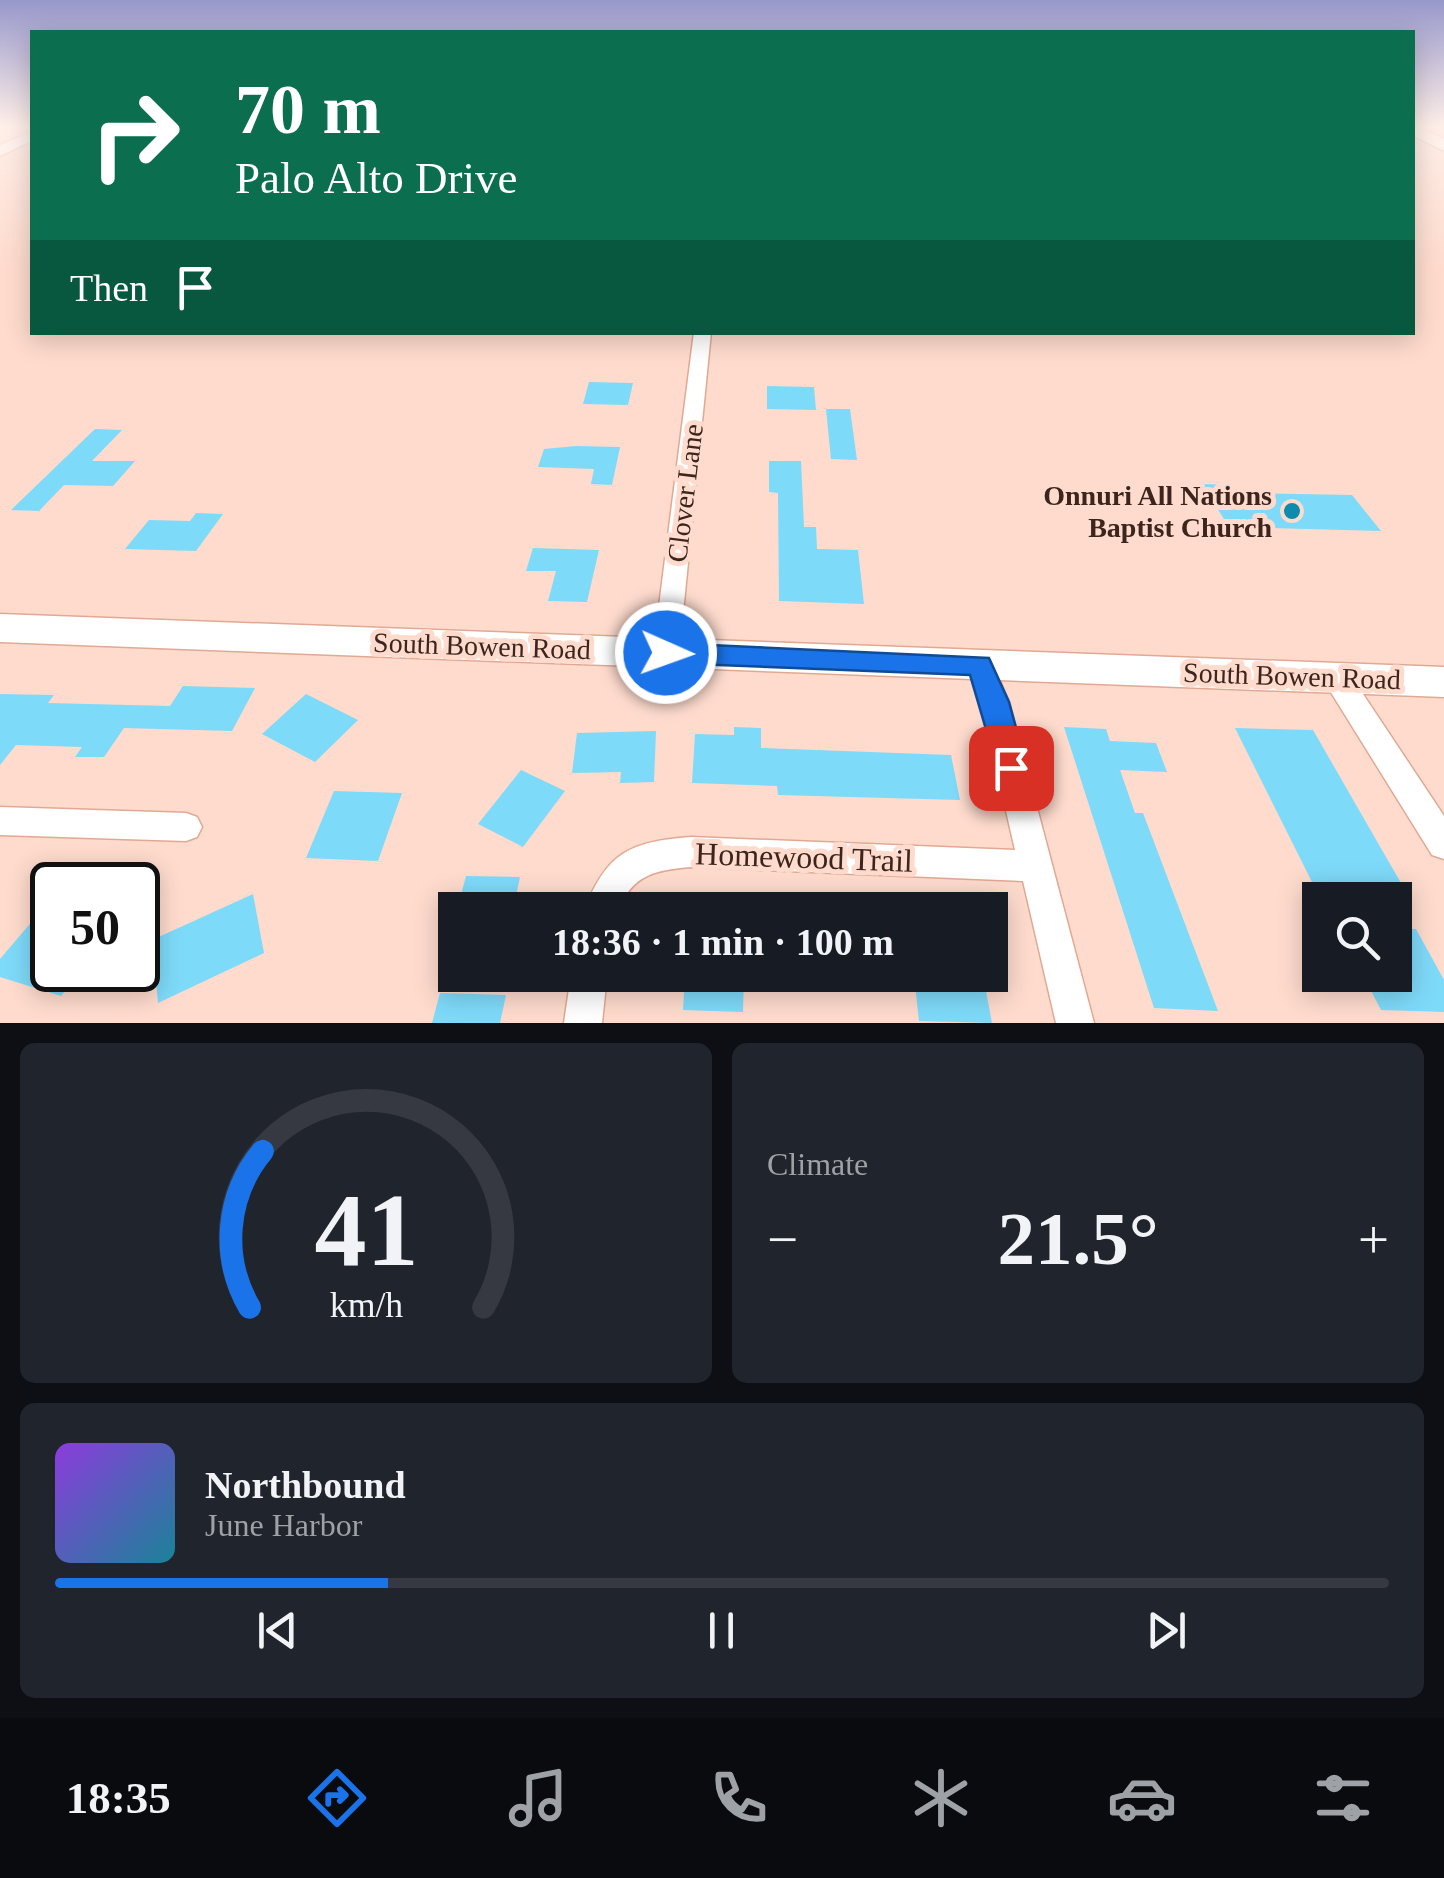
<!DOCTYPE html>
<html lang="en">
<head>
<meta charset="utf-8">
<style>
	:root { --surface:#171b24; --page:#20242c; --text:#f1f3f6; --muted:#9ea1a6; --line:#363941; --accent:#1a73e8 }
	body { margin:0; font-family:"Times New Roman",serif; background:var(--page); color:var(--text); height:100vh; display:flex; flex-direction:column; font-size:38px; white-space:nowrap }
	* { box-sizing:border-box; margin:0 }
	p { font-size:32px; color:var(--muted) }
	.icon { flex:none; width:55px; height:55px; fill:none; stroke:currentColor; stroke-width:2; stroke-linecap:round; stroke-linejoin:round }
	.map { position:relative; height:1023px; overflow:hidden }
	.side { display:flex; flex-direction:column; gap:20px; padding:20px; background:#0d0f14; flex:1 }
	.side>* { flex:none }
	.hud { position:absolute; left:30px; top:30px; width:1385px; height:305px; border-radius:0px; box-shadow:0 5px 25px #0003; background:#0b6e4f; color:#fff; overflow:hidden }
	.tools { position:absolute; left:1302px; top:882px; display:grid; gap:20px }
	.tools a { display:grid; place-items:center; width:110px; height:110px; border-radius:0px; background:var(--surface); box-shadow:0 5px 25px #0003; font-size:50px }
	.speed { position:absolute; left:30px; top:862px; display:flex; gap:20px; font-size:50px; font-weight:700; text-align:center }
	.speed>* { display:grid; place-content:center; width:130px; height:130px; border-radius:50%; background:var(--surface); box-shadow:0 5px 25px #0003; line-height:1 }
	.speed .limit { border:5px solid #111; border-radius:15px; background:#fff; color:#111 }
	.pin { position:absolute; display:grid; place-items:center; width:85px; height:85px; color:#fff; margin:-42px; border-radius:20px; box-shadow:0 5px 15px #0006 }
	.me { position:absolute; width:110px; margin:-55px; rotate:92deg; stroke-linejoin:round; filter:drop-shadow(0 0 8px #0008) }
	.turn { display:flex; align-items:center; gap:35px; height:210px; padding:0 40px; font-size:45px }
	.turn .icon { width:130px; height:130px; stroke-width:2.5 }
	.turn b { display:block; font-size:70px; line-height:85px }
	.then { display:flex; align-items:center; height:95px; padding:0 40px; background:#0003; gap:20px; font-size:38px }
	.big { font-size:75px; font-weight:800; line-height:1.1 }
	.side .tile { flex:1; display:flex; flex-direction:column; justify-content:center; gap:15px; min-width:0; padding:0 35px; border-radius:15px; background:var(--page) }
	.side .dial { align-items:center; gap:0 }
	.dial svg { height:260px; overflow:visible; fill:none; stroke:var(--line); stroke-width:7; stroke-linecap:round; text-anchor:middle }
	.dial text { fill:var(--text); stroke:none }
	.song { display:flex; align-items:center; gap:30px }
	.cover { width:120px; height:120px; border-radius:15px; background:linear-gradient(135deg,hsl(270 70% 55%),hsl(190 70% 35%)) }
	.played { height:10px; border-radius:5px; background:linear-gradient(90deg,var(--accent) 25%,var(--line) 25%) }
	.keys { display:flex; justify-content:space-around; direction:ltr }
	.heat { display:flex; justify-content:space-between; align-items:center; font-size:55px; direction:ltr }
	.side .tiles { flex:1; display:grid; gap:20px; grid-template-columns:1fr 1fr }
	.tile:last-child { grid-column:span 2 }
	.trip { position:absolute; left:438px; top:892px; width:570px; height:100px; border-radius:0px; background:var(--surface); box-shadow:0 5px 25px #0003; font-weight:800; line-height:100px; text-align:center }
	.tab-bar { display:flex; height:160px; justify-content:space-around; align-items:center; background:#090b0e; color:var(--muted) }
	.tab-bar .icon { width:70px; height:70px }
	.tab-bar .on { color:var(--accent) }
	.tab-bar b { font-size:45px; color:var(--text) }
	.map>svg:first-child { display:block }
	.building { fill:#7edaf9 }
	.lines { fill:none; stroke-linecap:round; stroke-linejoin:round }
	.minor-casing { stroke:#e1a993; stroke-width:3 }
	.tertiary-casing { stroke:#e1a993; stroke-width:2 }
	.secondary-casing { stroke:#e1a993; stroke-width:3 }
	.minor { fill:#fff; fill-rule:evenodd }
	.tertiary { fill:#fff; fill-rule:evenodd }
	.secondary { fill:#fff; fill-rule:evenodd }
	.route { fill:#1a73e8; stroke:#114b97; stroke-width:2.5 }
	.poi-dot { fill:#0d8cad; stroke:#fedbcd; stroke-width:4 }
	.labels { text-anchor:middle; dominant-baseline:central; stroke-width:10; stroke-linejoin:round; paint-order:stroke }
	.street-label { font-size:28px; fill:#3b251d; stroke:#fedbcd }
	.poi-label { font-size:28px; font-weight:bold; fill:#3b251d; stroke:#fedbcd; text-anchor:end }
	.near-street-label { font-size:32px; fill:#3b251d; stroke:#fedbcd }
</style>
</head>
<body>
<div class="map">
<svg width="1444" height="1023" viewBox="0 0 1444 1023">
	<rect width="100%" height="100%" fill="#fedbcd"/>
	<path class="building" d="M 589,382 L 633,383 L 628,405 L 583,404 Z
		M 767,386 L 814,387 L 816,410 L 767,409 Z
		M 826,409 L 850,409 L 857,460 L 831,459 Z
		M 95,429 L 122,430 L 92,461 L 135,461 L 113,486 L 64,485 L 39,511 L 11,510 Z
		M 576,446 L 620,447 L 612,485 L 591,484 L 594,469 L 538,467 L 544,449 Z
		M 769,461 L 801,461 L 804,527 L 816,527 L 817,549 L 858,550 L 864,604 L 779,601 L 778,493 L 769,492 Z
		M 1202,484 L 1231,485 L 1236,493 L 1352,495 L 1381,531 L 1229,527 Z
		M 196,513 L 223,514 L 196,551 L 125,549 L 149,520 L 190,521 Z
		M 533,548 L 599,550 L 587,602 L 548,601 L 556,571 L 526,571 Z
		M 183,686 L 255,688 L 232,731 L 124,728 L 104,757 L 75,757 L 82,747 L 16,745 L 0,765 L 0,694 L 54,695 L 48,703 L 170,706 Z
		M 306,694 L 358,720 L 315,762 L 262,734 Z
		M 734,727 L 761,728 L 761,748 L 951,755 L 960,800 L 778,795 L 777,786 L 692,783 L 695,734 L 734,735 Z
		M 1064,727 L 1106,729 L 1110,741 L 1156,743 L 1167,772 L 1120,770 L 1135,813 L 1143,813 L 1218,1011 L 1154,1008 Z
		M 1235,728 L 1313,730 L 1405,890 L 1314,886 Z
		M 656,731 L 654,782 L 620,783 L 621,772 L 572,773 L 577,733 Z
		M 521,770 L 565,791 L 523,847 L 478,824 Z
		M 334,791 L 402,793 L 378,861 L 306,858 Z
		M 466,876 L 520,877 L 513,910 L 457,910 Z
		M 253,894 L 264,953 L 158,1003 L 152,940 Z
		M 52,898 L 52,970 L 82,970 L 61,996 L 0,977 L 0,959 Z
		M 1395,928 L 1416,929 L 1444,980 L 1444,1012 L 1381,1010 L 1363,975 L 1395,975 Z
		M 685,975 L 744,975 L 743,1012 L 683,1010 Z
		M 914,975 L 983,975 L 992,1023 L 919,1021 Z
		M 440,993 L 506,995 L 500,1023 L 432,1023 Z"/>
	<g class="lines">
		<defs>
			<path id="minor" d="M 694,332 L 711,332 L 679,653 L 675,660 L 666,663 L 657,660 L 653,653 Z
				M 980,655 L 990,658 L 1009,702 L 1094,1023 L 1056,1023 L 1023,881 L 691,867 C 656,870 633,874 618,910 L 584,910 C 608,852 629,842 691,837 L 1015,850 L 981,702 L 966,665 L 970,658 Z
				M 1337,667 L 1347,670 L 1444,816 L 1444,859 L 1432,855 L 1327,686 L 1323,678 L 1327,670 Z
				M 0,807 L 186,813 L 197,817 L 202,827 L 197,837 L 186,841 L 0,835 Z
				M 571,975 L 607,975 L 602,1023 L 564,1023 Z"/>
			<path id="tertiary" d="M 32,131 L 32,141 L 0,156 L 0,145 Z"/>
			<path id="secondary" d="M 1412,125 L 1444,139 L 1444,151 L 1412,135 Z
				M 0,614 L 1444,667 L 1444,697 L 0,642 Z"/>
		</defs>
		<use href="#minor" class="minor-casing"/>
		<use href="#tertiary" class="tertiary-casing"/>
		<use href="#secondary" class="secondary-casing"/>
		<use href="#minor" class="minor"/>
		<use href="#tertiary" class="tertiary"/>
		<use href="#secondary" class="secondary"/>
	</g>
	<linearGradient id="sky" x2="0" y2="1"><stop stop-color="#9798cb"/><stop offset="0.47" stop-color="#ffefe8"/><stop offset="1" stop-color="#ffefe8" stop-opacity="0"/></linearGradient>
	<rect width="1444" height="268" fill="url(#sky)"/>
	<path class="route" d="M 666,643 L 989,658 L 1009,702 L 1027,768 L 1022,777 L 1011,780 L 1000,777 L 970,675 L 666,663 L 653,653 Z"/>
	<circle class="poi-dot" cx="1292" cy="511" r="10"/>
	<g class="labels">
		<g class="street-label">
			<text transform="translate(685 493) rotate(-83)">Clover Lane</text>
			<text transform="translate(482 646) rotate(2)">South Bowen Road</text>
			<text transform="translate(1292 676) rotate(2)">South Bowen Road</text>
		</g>
		<g class="poi-label">
			<text x="1272" y="495">Onnuri All Nations<tspan x="1272" dy="32">Baptist Church</tspan></text>
		</g>
		<g class="near-street-label">
			<text transform="translate(804 857) rotate(2)">Homewood Trail</text>
		</g>
	</g>
</svg>
<div class="tools">
<a><svg class="icon" aria-label="search" viewBox="0 0 24 24"><circle cx="10" cy="10" r="6"/><path d="M15 15l6 6"/></svg></a>
</div>
<div class="speed"><div class="limit">50</div></div>
<div class="pin" style="left:1011px;top:768px;background:#d93025"><svg class="icon" aria-label="arrive" viewBox="0 0 24 24"><path d="M6 21V4h12l-3 4 3 4H6"/></svg></div>
<svg class="me" style="left:666px;top:653px" viewBox="-20 -20 40 40"><circle r="17" fill="#1a73e8" stroke="#fff" stroke-width="3"/><path d="M0-11L8 9 0 5-8 9z" fill="#fff"/></svg>
<div class="trip">18:36 · 1 min · 100 m</div>
<div class="hud">
<div class="turn"><svg class="icon" aria-label="right" viewBox="0 0 24 24"><path d="M7 20v-9h11M14 6l5 5-5 5"/></svg><div><b>70 m</b>Palo Alto Drive</div></div>
<div class="then">Then<svg class="icon" aria-label="arrive" viewBox="0 0 24 24"><path d="M6 21V4h12l-3 4 3 4H6"/></svg></div>
</div>
</div>
<section class="side">
<div class="tiles">
<div class="tile dial"><svg viewBox="0 0 100 80">
<path d="M14 69A42 42 0 1 1 86 69"/>
<path d="M14 69A42 42 0 0 1 18 21" stroke="#1a73e8"/>
<text x="50" y="56" font-size="32" font-weight="700">41</text>
<text x="50" y="72" font-size="11">km/h</text>
</svg></div>
<div class="tile"><p>Climate</p>
<div class="heat"><a>−</a><b class="big">21.5°</b><a>+</a></div>
</div>
<div class="tile">
<div class="song"><i class="cover"></i><div><b>Northbound</b><p>June Harbor</p></div></div>
<div class="played"></div>
<div class="keys"><svg class="icon" aria-label="previous" viewBox="0 0 24 24"><path d="M18 5L8 12l10 7zM5 5v14"/></svg><svg class="icon" aria-label="pause" viewBox="0 0 24 24"><path d="M8 5v14M16 5v14"/></svg><svg class="icon" aria-label="next" viewBox="0 0 24 24"><path d="M6 5l10 7-10 7zM19 5v14"/></svg></div>
</div>
</div>
</section>
<nav class="tab-bar">
<b>18:35</b>
<svg class="icon on" aria-label="directions" viewBox="0 0 24 24"><path d="M12 3l9 9-9 9-9-9zM9 14v-3h6M13 9l2 2-2 2"/></svg>
<svg class="icon" aria-label="music" viewBox="0 0 24 24"><path d="M9 18V5l10-2v13"/><circle cx="6" cy="18" r="3"/><circle cx="16" cy="16" r="3"/></svg>
<svg class="icon" aria-label="phone" viewBox="0 0 24 24"><path d="M5 4h4l2 5-3 2q2 4 5 5l2-3 5 2v4C11 20 4 13 5 4z"/></svg>
<svg class="icon" aria-label="climate" viewBox="0 0 24 24"><path d="M12 3v18M4 7l16 10M4 17L20 7"/></svg>
<svg class="icon" aria-label="car" viewBox="0 0 24 24"><path d="M5 17H2v-5l4-1 3-4h7l3 4 3 1v5h-3M9 17h6M6 11h13"/><circle cx="7" cy="17" r="2"/><circle cx="17" cy="17" r="2"/></svg>
<svg class="icon" aria-label="filters" viewBox="0 0 24 24"><path d="M4 7h16M4 17h16"/><circle cx="9" cy="7" r="2"/><circle cx="15" cy="17" r="2"/></svg>
</nav>
</body>
</html>
